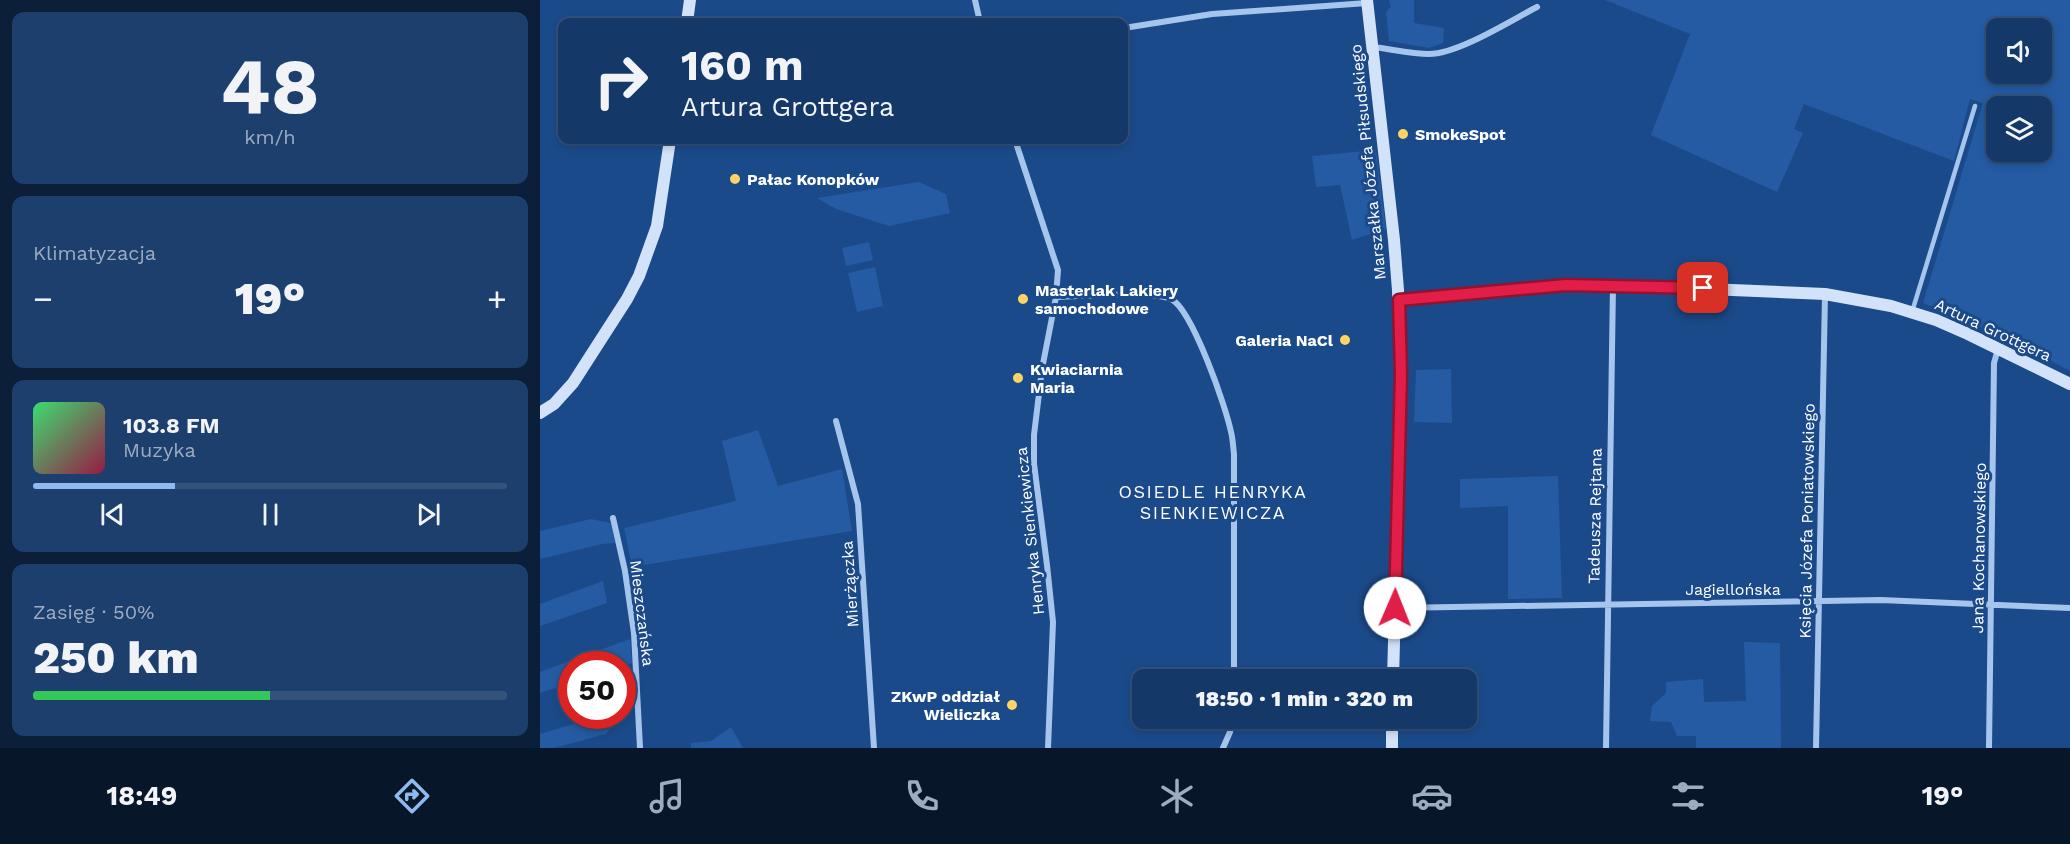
<!DOCTYPE html>
<html lang="pl">
<head>
<meta charset="utf-8">
<style>
	:root { --surface:#143868; --page:#1d3f6e; --text:#f1f3f6; --muted:#9dacc0; --line:#33527c; --accent:#90b9f0 }
	body { margin:0; font-family:"Work Sans",sans-serif; background:var(--page); color:var(--text); height:100vh; display:flex; flex-direction:column; font-size:22px; white-space:nowrap }
	* { box-sizing:border-box; margin:0 }
	p { font-size:20px; color:var(--muted) }
	.icon { flex:none; width:33px; height:33px; fill:none; stroke:currentColor; stroke-width:2; stroke-linecap:round; stroke-linejoin:round }
	.map { position:relative; flex:1; overflow:hidden }
	.side { display:flex; flex-direction:column; gap:12px; padding:12px; background:#0b1f39; width:540px }
	.side>* { flex:none }
	.top-card { position:absolute; left:18px; top:18px; width:570px; height:126px; border-radius:12px; box-shadow:0 3px 9px #0003,0 0 0 2px var(--line); background:#143868; color:var(--text); overflow:hidden }
	.buttons { position:absolute; left:1446px; top:18px; display:grid; gap:12px }
	.buttons a { display:grid; place-items:center; width:66px; height:66px; border-radius:12px; background:var(--surface); box-shadow:0 3px 9px #0003,0 0 0 2px var(--line); font-size:30px }
	.speed { position:absolute; left:18px; top:651px; display:flex; gap:12px; font-size:30px; font-weight:700; text-align:center }
	.speed>* { display:grid; place-content:center; width:78px; height:78px; border-radius:50%; background:var(--surface); box-shadow:0 3px 9px #0003,0 0 0 2px var(--line); line-height:1 }
	.speed .limit { border:9px solid #d22; background:#fff; color:#111 }
	.pin { position:absolute; display:grid; place-items:center; width:51px; height:51px; color:#fff; margin:-26px; border-radius:12px; box-shadow:0 3px 9px #0006 }
	.me { position:absolute; width:66px; margin:-33px; rotate:1deg; stroke-linejoin:round; filter:drop-shadow(0 0 4px #0008) }
	.turn { display:flex; align-items:center; gap:21px; height:126px; padding:0 24px; font-size:27px }
	.turn .icon { width:78px; height:78px; stroke-width:2.5 }
	.turn b { display:block; font-size:42px; line-height:51px }
	.big { font-size:45px; font-weight:800; line-height:1.1 }
	.side .tile { flex:1; display:flex; flex-direction:column; justify-content:center; gap:9px; min-width:0; padding:0 21px; border-radius:12px; background:var(--page) }
	.side .dial { align-items:center; gap:0 }
	.dial b { font-size:78px; line-height:1 }
	.song { display:flex; align-items:center; gap:18px }
	.cover { width:72px; height:72px; border-radius:9px; background:linear-gradient(135deg,hsl(140 70% 55%),hsl(340 70% 35%)) }
	.played { height:6px; border-radius:3px; background:linear-gradient(90deg,var(--accent) 30%,var(--line) 30%) }
	.keys { display:flex; justify-content:space-around; direction:ltr }
	.heat { display:flex; justify-content:space-between; align-items:center; font-size:33px; direction:ltr }
	.charge { height:9px; border-radius:4px; background:linear-gradient(90deg,#34c759 50%,var(--line) 0) }
	.trip { position:absolute; left:592px; top:669px; width:345px; height:60px; border-radius:12px; background:var(--surface); box-shadow:0 3px 9px #0003,0 0 0 2px var(--line); font-weight:800; line-height:60px; text-align:center }
	.tab-bar { display:flex; height:96px; justify-content:space-around; align-items:center; background:#08162a; color:var(--muted) }
	.tab-bar .icon { width:42px; height:42px }
	.tab-bar .current { color:var(--accent) }
	.tab-bar b { font-size:27px; color:var(--text) }
	main { display:flex; flex:1; min-height:0 }
	.map>svg:first-child { display:block }
	.green { fill:#245ba3; fill-rule:evenodd }
	.lines { fill:none; stroke-linecap:round; stroke-linejoin:round }
	.lane { stroke:#a6c5ed; stroke-width:4.5 }
	.street { stroke:#a6c5ed; stroke-width:6 }
	.secondary { stroke:#d2e2f9; stroke-width:12 }
	.route-casing { stroke:#92132f; stroke-width:15 }
	.route { stroke:#e11d48; stroke-width:10 }
	.poi-dot { fill:#fdd363; stroke:#1b4a8a; stroke-width:2 }
	.labels { text-anchor:middle; dominant-baseline:central; stroke-width:6; stroke-linejoin:round; paint-order:stroke }
	.poi-label { font-size:16px; font-weight:bold; fill:#fff; stroke:#1b4a8a; text-anchor:start }
	.street-label { font-size:16px; fill:#fff; stroke:#1b4a8a }
	.neighbourhood-label { font-size:18px; letter-spacing:1.5px; fill:#fff; stroke:#1b4a8a }
</style>
</head>
<body>
<main>
<section class="side">
<div class="tile dial"><b>48</b><p>km/h</p></div>
<div class="tile"><p>Klimatyzacja</p>
<div class="heat"><a>−</a><b class="big">19°</b><a>+</a></div>
</div>
<div class="tile">
<div class="song"><i class="cover"></i><div><b>103.8 FM</b><p>Muzyka</p></div></div>
<div class="played"></div>
<div class="keys"><svg class="icon" aria-label="previous" viewBox="0 0 24 24"><path d="M18 5L8 12l10 7zM5 5v14"/></svg><svg class="icon" aria-label="pause" viewBox="0 0 24 24"><path d="M8 5v14M16 5v14"/></svg><svg class="icon" aria-label="next" viewBox="0 0 24 24"><path d="M6 5l10 7-10 7zM19 5v14"/></svg></div>
</div>
<div class="tile"><p>Zasięg · 50%</p><b class="big">250 km</b><div class="charge"></div></div>
</section>
<div class="map">
<svg width="1530" height="748" viewBox="0 0 1530 748">
	<rect width="100%" height="100%" fill="#1b4a8a"/>
	<path class="green" d="M 849,0 L 874,0 L 874,23 L 904,28 L 903,43 L 889,48 L 849,41 L 846,12 L 851,7 Z
		M 1065,0 L 1530,0 L 1530,371 L 1475,342 L 1383,303 L 1443,103 L 1430,99 L 1414,161 L 1264,104 L 1254,129 L 1263,133 L 1237,192 L 1111,135 L 1150,34 ZM 1456,28 L 1502,28 L 1502,74 L 1456,74 ZM 1456,106 L 1502,106 L 1502,152 L 1456,152 Z
		M 836,150 L 846,229 L 812,240 L 800,185 L 776,187 L 772,156 Z
		M 379,182 L 406,194 L 410,213 L 349,226 L 296,209 L 277,198 Z
		M 329,242 L 333,260 L 306,266 L 302,248 Z
		M 335,267 L 343,306 L 317,312 L 308,273 Z
		M 911,369 L 912,423 L 874,422 L 876,370 Z
		M 218,430 L 238,486 L 302,469 L 312,531 L 92,567 L 84,528 L 196,501 L 182,441 Z
		M 1018,476 L 1022,598 L 968,599 L 968,506 L 920,508 L 920,479 Z
		M 51,519 L 71,523 L 75,543 L 62,544 L 0,559 L 0,531 Z
		M 63,581 L 67,603 L 0,626 L 0,604 Z
		M 90,639 L 92,663 L 83,666 L 32,664 L 31,683 L 0,693 L 0,672 Z
		M 1204,642 L 1240,643 L 1241,748 L 1156,748 L 1156,736 L 1137,736 L 1131,722 L 1110,721 L 1112,706 L 1126,693 L 1126,682 L 1163,679 L 1164,702 L 1206,701 Z
		M 60,716 L 74,716 L 74,722 L 66,734 L 14,748 L 0,748 L 0,734 Z
		M 191,727 L 203,748 L 151,748 L 151,743 L 171,741 Z"/>
	<g class="lines">
		<path class="lane" d="M 1372,312 L 1435,106"/>
		<path class="street" d="M 435,0 L 440,22
			M 584,28 L 672,14 L 827,3
			M 833,47 C 851,49 871,54 889,54 C 918,54 970,21 997,7
			M 475,140 L 518,270 L 516,297 L 502,369 L 494,435 L 494,464 L 507,565 L 513,622 L 508,748
			M 516,297 C 539,296 615,291 631,299 C 652,309 686,407 691,432 C 693,439 693,447 694,454 L 694,680
			M 296,421 L 318,504 L 334,748
			M 73,518 L 85,571 L 94,633 L 100,748
			M 855,608 L 1341,600 L 1530,608
			M 683,748 L 690,732 L 693,718
			M 1066,748 L 1073,285
			M 1276,748 L 1285,295
			M 1449,748 L 1454,363 L 1458,349"/>
		<path class="secondary" d="M 827,0 L 854,240 L 858,290 L 861,374 L 853,680
			M 147,22 L 150,0
			M 859,300 L 1026,285 L 1073,285 L 1285,294 L 1351,306 L 1396,320 L 1428,334 L 1530,384
			M 0,413 L 14,404 L 33,383 L 87,299 L 99,276 L 117,226 L 130,140
			M 852,718 L 852,748"/>
	</g>
	<g class="lines">
		<defs>
			<path id="route" d="M 855,608 L 861,374 L 859,300 L 1026,285 L 1163,288"/>
		</defs>
		<use href="#route" class="route-casing"/>
		<use href="#route" class="route"/>
	</g>
	<g class="poi-dot">
		<circle cx="863" cy="134" r="6"/>
		<circle cx="195" cy="179" r="6"/>
		<circle cx="483" cy="299" r="6"/>
		<circle cx="805" cy="340" r="6"/>
		<circle cx="478" cy="378" r="6"/>
		<circle cx="472" cy="705" r="6"/>
	</g>
	<g class="labels">
		<g class="poi-label">
			<text x="875" y="134">SmokeSpot</text>
			<text x="207" y="179">Pałac Konopków</text>
			<text x="495" y="290">Masterlak Lakiery<tspan x="495" dy="18">samochodowe</tspan></text>
			<text x="793" y="340" text-anchor="end">Galeria NaCl</text>
			<text x="490" y="369">Kwiaciarnia<tspan x="490" dy="18">Maria</tspan></text>
			<text x="460" y="696" text-anchor="end">ZKwP oddział<tspan x="460" dy="18">Wieliczka</tspan></text>
		</g>
		<g class="street-label">
			<text transform="translate(828 162) rotate(-96)">Marszałka Józefa Piłsudskiego</text>
			<text transform="translate(1453 330) rotate(25)">Artura Grottgera</text>
			<text transform="translate(1055 516) rotate(-89)">Tadeusza Rejtana</text>
			<text transform="translate(1267 521) rotate(-89)">Księcia Józefa Poniatowskiego</text>
			<text transform="translate(490 531) rotate(-96)">Henryka Sienkiewicza</text>
			<text transform="translate(1439 548) rotate(-89)">Jana Kochanowskiego</text>
			<text transform="translate(310 584) rotate(-94)">Mierżączka</text>
			<text x="1193" y="589">Jagiellońska</text>
			<text transform="translate(102 613) rotate(83)">Mieszczańska</text>
		</g>
		<g class="neighbourhood-label">
			<text x="673" y="491">OSIEDLE HENRYKA<tspan x="673" dy="21">SIENKIEWICZA</tspan></text>
		</g>
	</g>
</svg>
<div class="buttons">
<a><svg class="icon" aria-label="sound" viewBox="0 0 24 24"><path d="M4 9h4l5-4v14l-5-4H4zM17 9q2 3 0 6"/></svg></a>
<a><svg class="icon" aria-label="layers" viewBox="0 0 24 24"><path d="M12 4l9 5-9 5-9-5zM3 14l9 5 9-5"/></svg></a>
</div>
<div class="speed"><div class="limit">50</div></div>
<div class="pin" style="left:1163px;top:288px;background:#d93025"><svg class="icon" aria-label="arrive" viewBox="0 0 24 24"><path d="M6 21V4h12l-3 4 3 4H6"/></svg></div>
<svg class="me" style="left:855px;top:608px" viewBox="-20 -20 40 40"><circle r="19" fill="#fff"/><path d="M0-13L10 11 0 6-10 11z" fill="#e11d48"/></svg>
<div class="trip">18:50 · 1 min · 320 m</div>
<div class="top-card">
<div class="turn"><svg class="icon" aria-label="right" viewBox="0 0 24 24"><path d="M7 20v-9h11M14 6l5 5-5 5"/></svg><div><b>160 m</b>Artura Grottgera</div></div>
</div>
</div>
</main>
<nav class="tab-bar">
<b>18:49</b>
<svg class="icon current" aria-label="directions" viewBox="0 0 24 24"><path d="M12 3l9 9-9 9-9-9zM9 14v-3h6M13 9l2 2-2 2"/></svg>
<svg class="icon" aria-label="music" viewBox="0 0 24 24"><path d="M9 18V5l10-2v13"/><circle cx="6" cy="18" r="3"/><circle cx="16" cy="16" r="3"/></svg>
<svg class="icon" aria-label="phone" viewBox="0 0 24 24"><path d="M5 4h4l2 5-3 2q2 4 5 5l2-3 5 2v4C11 20 4 13 5 4z"/></svg>
<svg class="icon" aria-label="climate" viewBox="0 0 24 24"><path d="M12 3v18M4 7l16 10M4 17L20 7"/></svg>
<svg class="icon" aria-label="car" viewBox="0 0 24 24"><path d="M5 17H2v-5l4-1 3-4h7l3 4 3 1v5h-3M9 17h6M6 11h13"/><circle cx="7" cy="17" r="2"/><circle cx="17" cy="17" r="2"/></svg>
<svg class="icon" aria-label="filters" viewBox="0 0 24 24"><path d="M4 7h16M4 17h16"/><circle cx="9" cy="7" r="2"/><circle cx="15" cy="17" r="2"/></svg>
<b>19°</b>
</nav>
</body>
</html>
